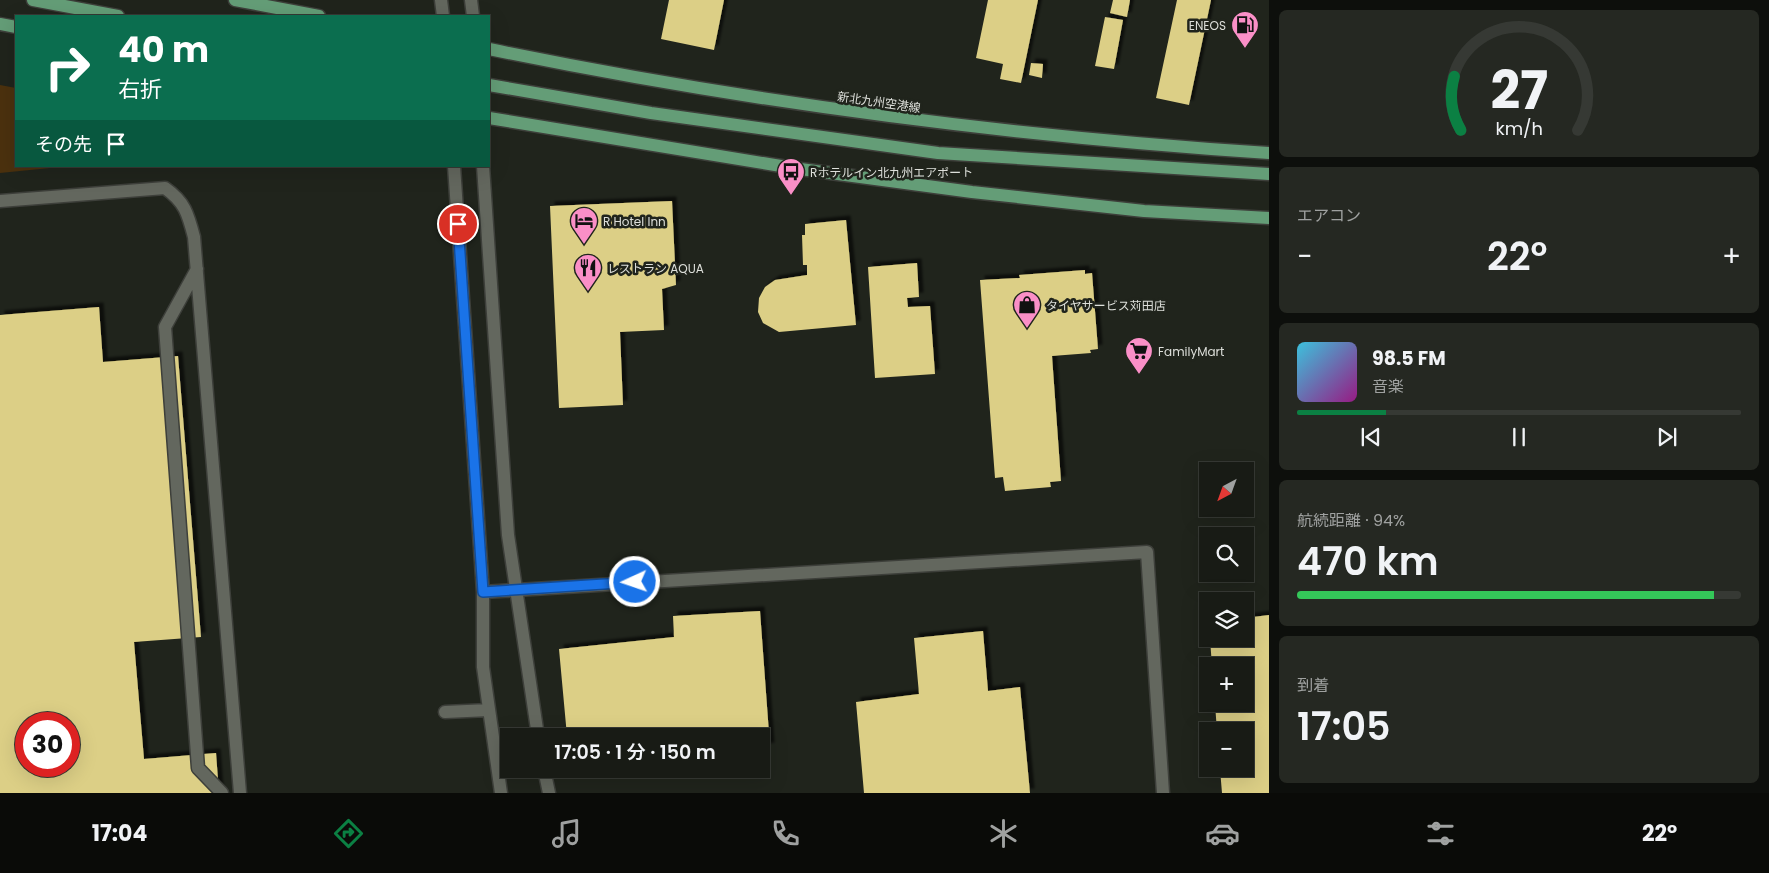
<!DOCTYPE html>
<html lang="ja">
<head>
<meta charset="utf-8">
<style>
	:root { --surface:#181b15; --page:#252822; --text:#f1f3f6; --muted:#9fa1a0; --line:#363934; --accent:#0b8043 }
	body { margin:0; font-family:Poppins,"Noto Sans JP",sans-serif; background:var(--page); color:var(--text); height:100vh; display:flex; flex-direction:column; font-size:19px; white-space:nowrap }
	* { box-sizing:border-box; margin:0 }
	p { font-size:16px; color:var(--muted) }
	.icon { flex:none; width:28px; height:28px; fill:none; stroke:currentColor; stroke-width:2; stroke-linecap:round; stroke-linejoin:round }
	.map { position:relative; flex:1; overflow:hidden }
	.side { display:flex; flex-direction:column; gap:10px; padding:10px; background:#0d0f0c; width:500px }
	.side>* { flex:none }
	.guide { position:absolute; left:15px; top:15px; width:475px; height:152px; border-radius:0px; box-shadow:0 5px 20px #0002,0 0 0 1px var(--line); background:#0b6e4f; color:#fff; overflow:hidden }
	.needle { width:32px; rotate:221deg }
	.tools { position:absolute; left:1199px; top:462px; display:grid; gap:10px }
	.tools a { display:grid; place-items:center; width:55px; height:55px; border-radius:0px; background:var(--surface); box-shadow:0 5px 20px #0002,0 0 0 1px var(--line); font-size:25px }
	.speed { position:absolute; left:15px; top:712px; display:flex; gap:10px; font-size:25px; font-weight:700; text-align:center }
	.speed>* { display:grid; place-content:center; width:65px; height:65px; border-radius:50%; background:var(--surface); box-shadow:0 5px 20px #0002,0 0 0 1px var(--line); line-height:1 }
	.speed .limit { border:8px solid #d22; background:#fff; color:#111 }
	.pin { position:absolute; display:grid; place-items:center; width:42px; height:42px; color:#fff; margin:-21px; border:2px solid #fff; border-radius:50%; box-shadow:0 1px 5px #0007 }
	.me { position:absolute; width:55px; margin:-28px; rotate:267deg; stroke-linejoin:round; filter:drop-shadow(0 0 4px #0008) }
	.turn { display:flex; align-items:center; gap:18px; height:105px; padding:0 20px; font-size:22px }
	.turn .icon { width:65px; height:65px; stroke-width:2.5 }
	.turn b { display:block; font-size:35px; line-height:42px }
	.then { display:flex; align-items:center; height:48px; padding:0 20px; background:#0003; gap:10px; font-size:19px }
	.big { font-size:38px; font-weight:600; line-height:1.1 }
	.side .tile { flex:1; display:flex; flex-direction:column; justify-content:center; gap:8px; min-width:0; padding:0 18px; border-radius:8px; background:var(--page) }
	.side .dial { align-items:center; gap:0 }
	.dial svg { height:130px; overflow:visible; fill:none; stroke:var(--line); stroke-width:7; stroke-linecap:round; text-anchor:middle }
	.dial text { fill:var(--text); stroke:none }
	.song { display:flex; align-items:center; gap:15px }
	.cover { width:60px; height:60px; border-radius:8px; background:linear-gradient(135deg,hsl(190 70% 55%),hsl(310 70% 35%)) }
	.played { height:5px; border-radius:2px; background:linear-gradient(90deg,var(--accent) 20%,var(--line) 20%) }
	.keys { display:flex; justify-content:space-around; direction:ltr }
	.heat { display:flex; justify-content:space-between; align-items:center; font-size:28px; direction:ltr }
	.charge { height:8px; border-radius:4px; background:linear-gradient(90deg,#34c759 94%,var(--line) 0) }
	.trip { position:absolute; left:500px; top:728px; width:270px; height:50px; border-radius:0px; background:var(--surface); box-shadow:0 5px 20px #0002,0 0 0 1px var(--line); font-weight:600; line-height:50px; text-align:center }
	.tabs { display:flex; height:80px; justify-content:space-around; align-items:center; background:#0a0b08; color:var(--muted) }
	.tabs .icon { width:35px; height:35px }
	.tabs .on { color:var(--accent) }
	.tabs b { font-size:22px; color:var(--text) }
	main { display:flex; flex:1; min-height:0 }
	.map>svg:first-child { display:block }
	.green { fill:#4b310e }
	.building { fill:#dccf86; fill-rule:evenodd; filter:url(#shadow) }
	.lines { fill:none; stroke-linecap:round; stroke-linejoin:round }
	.minor-casing { stroke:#3d3f3a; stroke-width:15 }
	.major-casing { stroke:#3d3f3a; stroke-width:15 }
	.minor { stroke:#63675e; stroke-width:12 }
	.major { stroke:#649d77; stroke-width:12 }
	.route-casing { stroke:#114b97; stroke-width:12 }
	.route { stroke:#1a73e8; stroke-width:9 }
	.labels { text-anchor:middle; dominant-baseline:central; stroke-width:5; stroke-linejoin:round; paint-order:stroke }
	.poi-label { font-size:12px; fill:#dddfda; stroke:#20241c; text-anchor:start }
	.street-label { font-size:12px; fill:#dddfda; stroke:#20241c }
</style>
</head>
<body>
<main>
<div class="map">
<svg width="1269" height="793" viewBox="0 0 1269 793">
	<defs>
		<filter id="shadow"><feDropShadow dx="4.5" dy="-4.5" stdDeviation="1" flood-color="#0009"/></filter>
	</defs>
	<rect width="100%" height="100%" fill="#20241c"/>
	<path class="green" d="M 0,85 L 16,88 L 16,166 L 70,166 L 0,173 Z"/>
	<path class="building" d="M 669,0 L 724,0 L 714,50 L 661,39 Z
		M 988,0 L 1038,0 L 1021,83 L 1000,79 L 1003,64 L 976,58 Z
		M 1113,0 L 1130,0 L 1127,17 L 1110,13 Z
		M 1177,0 L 1211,0 L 1189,105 L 1156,98 Z
		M 1105,17 L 1123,20 L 1114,69 L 1095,66 Z
		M 1031,63 L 1043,64 L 1042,78 L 1029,75 Z
		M 672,201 L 676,285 L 662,289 L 664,330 L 620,332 L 623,405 L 559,408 L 550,206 Z
		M 846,220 L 856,325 L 779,332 L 763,323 L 758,312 L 759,298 L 765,287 L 775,280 L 807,275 L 807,265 L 803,265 L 802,235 L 805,235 L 805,224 Z
		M 917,263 L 919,297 L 907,298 L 908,307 L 930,306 L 935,374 L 875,378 L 868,267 Z
		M 1085,270 L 1085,274 L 1092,273 L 1098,349 L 1090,350 L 1091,353 L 1052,356 L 1061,481 L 1050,482 L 1051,487 L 1005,491 L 1003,477 L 995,478 L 980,280 L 1020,278 L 1019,275 Z
		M 99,307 L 103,362 L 178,356 L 201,637 L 134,642 L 144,759 L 216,753 L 219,793 L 0,793 L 0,315 ZM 26,724 L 69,724 L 69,766 L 26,766 Z
		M 760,611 L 770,747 L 761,748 L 761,736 L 567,736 L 559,649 L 674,637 L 673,616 Z
		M 1269,615 L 1269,793 L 1222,793 L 1220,769 L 1245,769 L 1245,731 L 1217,731 L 1215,704 L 1245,704 L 1245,666 L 1212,666 L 1210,639 L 1245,639 L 1245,618 Z
		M 983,631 L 988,691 L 1020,687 L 1030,793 L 864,793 L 856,702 L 919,694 L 914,638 Z"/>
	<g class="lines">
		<defs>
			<path id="minor" d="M 441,0 L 443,16
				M 471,0 L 473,16
				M 454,166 L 483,592 L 483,667 L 501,793
				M 483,166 L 508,535 L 538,736
				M 0,201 L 165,188 C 185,202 188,214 194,237 L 240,793
				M 197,269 L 165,327 L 198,768 L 222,793
				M 483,592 L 1147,552 L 1163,793
				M 445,712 L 489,710
				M 544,769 L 549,793"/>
			<path id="major" d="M 33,0 L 118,16
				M 235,0 L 319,16
				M 0,24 L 16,27
				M 489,49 C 746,102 1007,136 1269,153
				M 489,85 L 651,113 L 938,153 L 1269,174
				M 489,118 L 793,168 L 972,192 L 1144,211 L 1269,218"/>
		</defs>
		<use href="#minor" class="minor-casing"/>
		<use href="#major" class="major-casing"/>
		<use href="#minor" class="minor"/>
		<use href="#major" class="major"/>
	</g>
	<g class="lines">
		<defs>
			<path id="route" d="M 458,224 L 483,592 L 635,582"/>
		</defs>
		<use href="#route" class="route-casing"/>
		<use href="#route" class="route"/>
	</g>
	<defs>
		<symbol id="fuel-pin" viewBox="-11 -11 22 30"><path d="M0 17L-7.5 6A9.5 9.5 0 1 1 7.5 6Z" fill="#fa8fc7" stroke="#20241c"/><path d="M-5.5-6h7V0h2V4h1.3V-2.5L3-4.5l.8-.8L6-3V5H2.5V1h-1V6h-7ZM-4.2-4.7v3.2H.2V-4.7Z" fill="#111"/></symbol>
		<symbol id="bus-pin" viewBox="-11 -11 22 30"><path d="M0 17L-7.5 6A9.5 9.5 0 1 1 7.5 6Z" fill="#fa8fc7" stroke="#20241c"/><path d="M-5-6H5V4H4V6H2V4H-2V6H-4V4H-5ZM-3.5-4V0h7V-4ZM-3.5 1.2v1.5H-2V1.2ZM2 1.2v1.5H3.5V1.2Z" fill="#111"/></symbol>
		<symbol id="hotel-pin" viewBox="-11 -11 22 30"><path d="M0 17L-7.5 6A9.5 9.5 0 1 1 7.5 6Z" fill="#fa8fc7" stroke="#20241c"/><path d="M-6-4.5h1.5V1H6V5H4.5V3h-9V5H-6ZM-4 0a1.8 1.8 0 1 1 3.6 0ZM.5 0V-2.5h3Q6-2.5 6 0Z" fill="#111"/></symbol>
		<symbol id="restaurant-pin" viewBox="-11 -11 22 30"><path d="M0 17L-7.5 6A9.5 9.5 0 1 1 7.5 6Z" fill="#fa8fc7" stroke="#20241c"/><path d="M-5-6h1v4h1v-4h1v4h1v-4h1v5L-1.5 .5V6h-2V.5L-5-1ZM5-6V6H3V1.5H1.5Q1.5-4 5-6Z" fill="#111"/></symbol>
		<symbol id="shop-pin" viewBox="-11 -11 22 30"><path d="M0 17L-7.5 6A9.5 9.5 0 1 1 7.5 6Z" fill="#fa8fc7" stroke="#20241c"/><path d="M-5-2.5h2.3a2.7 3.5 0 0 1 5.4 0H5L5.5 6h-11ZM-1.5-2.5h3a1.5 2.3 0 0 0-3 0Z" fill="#111"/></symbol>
		<symbol id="supermarket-pin" viewBox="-11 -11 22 30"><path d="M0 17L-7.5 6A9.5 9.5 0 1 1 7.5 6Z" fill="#fa8fc7" stroke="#20241c"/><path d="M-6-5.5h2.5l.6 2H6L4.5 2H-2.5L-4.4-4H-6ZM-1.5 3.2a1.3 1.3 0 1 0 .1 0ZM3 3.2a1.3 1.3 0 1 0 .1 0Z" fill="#111"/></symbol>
	</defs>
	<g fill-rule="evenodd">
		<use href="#fuel-pin" x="1229" y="9" width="32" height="43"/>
		<use href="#bus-pin" x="775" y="156" width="32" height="43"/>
		<use href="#hotel-pin" x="568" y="205" width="32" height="43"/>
		<use href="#restaurant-pin" x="572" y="252" width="32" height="43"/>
		<use href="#shop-pin" x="1011" y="289" width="32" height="43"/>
		<use href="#supermarket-pin" x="1123" y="335" width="32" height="43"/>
	</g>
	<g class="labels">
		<g class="poi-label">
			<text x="1226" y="25" text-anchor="end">ENEOS</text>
			<text x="810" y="172">Rホテルイン北九州エアポート</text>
			<text x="603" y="221">R Hotel Inn</text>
			<text x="607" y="268">レストラン AQUA</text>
			<text x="1046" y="305">タイヤサービス苅田店</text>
			<text x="1158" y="351">FamilyMart</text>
		</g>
		<g class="street-label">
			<text transform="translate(879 102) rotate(8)">新北九州空港線</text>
		</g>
	</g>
</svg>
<div class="tools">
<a><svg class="needle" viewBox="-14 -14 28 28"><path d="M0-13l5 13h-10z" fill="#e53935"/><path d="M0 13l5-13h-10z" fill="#9fa1a0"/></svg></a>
<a><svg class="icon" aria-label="search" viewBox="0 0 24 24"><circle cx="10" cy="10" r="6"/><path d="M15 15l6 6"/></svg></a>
<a><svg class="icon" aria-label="layers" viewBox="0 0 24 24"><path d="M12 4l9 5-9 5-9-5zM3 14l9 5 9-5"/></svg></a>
<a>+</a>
<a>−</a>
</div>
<div class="speed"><div class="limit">30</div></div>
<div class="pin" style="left:458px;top:224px;background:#d93025"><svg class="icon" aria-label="arrive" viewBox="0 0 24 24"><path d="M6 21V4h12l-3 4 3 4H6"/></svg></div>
<svg class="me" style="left:635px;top:582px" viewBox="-20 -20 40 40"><circle r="17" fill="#1a73e8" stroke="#fff" stroke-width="3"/><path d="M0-11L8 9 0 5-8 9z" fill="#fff"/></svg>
<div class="trip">17:05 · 1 分 · 150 m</div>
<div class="guide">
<div class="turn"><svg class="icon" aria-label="right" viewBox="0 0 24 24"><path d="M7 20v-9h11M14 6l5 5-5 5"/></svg><div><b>40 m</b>右折</div></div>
<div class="then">その先<svg class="icon" aria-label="arrive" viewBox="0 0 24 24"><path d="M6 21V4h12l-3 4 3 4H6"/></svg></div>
</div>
</div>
<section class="side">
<div class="tile dial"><svg viewBox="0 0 100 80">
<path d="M14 69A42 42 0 1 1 86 69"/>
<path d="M14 69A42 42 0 0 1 10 36" stroke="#0b8043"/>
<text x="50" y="56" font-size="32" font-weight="700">27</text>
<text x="50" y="72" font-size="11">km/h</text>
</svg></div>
<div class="tile"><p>エアコン</p>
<div class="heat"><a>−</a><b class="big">22°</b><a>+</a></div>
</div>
<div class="tile">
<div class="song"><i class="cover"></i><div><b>98.5 FM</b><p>音楽</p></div></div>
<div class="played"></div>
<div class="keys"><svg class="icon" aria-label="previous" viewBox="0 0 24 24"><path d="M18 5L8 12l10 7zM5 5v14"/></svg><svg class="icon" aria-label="pause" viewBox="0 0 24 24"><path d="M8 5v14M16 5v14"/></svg><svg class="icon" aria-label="next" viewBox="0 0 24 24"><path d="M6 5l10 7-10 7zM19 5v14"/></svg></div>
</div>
<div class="tile"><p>航続距離 · 94%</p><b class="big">470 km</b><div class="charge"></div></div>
<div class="tile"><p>到着</p><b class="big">17:05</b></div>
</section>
</main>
<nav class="tabs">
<b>17:04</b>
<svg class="icon on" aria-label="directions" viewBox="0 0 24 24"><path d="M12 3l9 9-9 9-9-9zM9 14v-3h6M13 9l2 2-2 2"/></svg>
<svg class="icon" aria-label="music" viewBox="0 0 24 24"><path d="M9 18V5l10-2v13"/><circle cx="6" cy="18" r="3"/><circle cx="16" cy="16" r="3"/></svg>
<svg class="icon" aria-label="phone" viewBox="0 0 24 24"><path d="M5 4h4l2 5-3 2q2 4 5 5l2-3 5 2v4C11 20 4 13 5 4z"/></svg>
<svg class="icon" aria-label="climate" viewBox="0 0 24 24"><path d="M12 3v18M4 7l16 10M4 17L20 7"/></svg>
<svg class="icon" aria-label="car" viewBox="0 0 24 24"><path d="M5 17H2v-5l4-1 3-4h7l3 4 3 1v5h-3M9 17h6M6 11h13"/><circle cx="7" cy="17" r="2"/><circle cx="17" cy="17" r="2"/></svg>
<svg class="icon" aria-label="filters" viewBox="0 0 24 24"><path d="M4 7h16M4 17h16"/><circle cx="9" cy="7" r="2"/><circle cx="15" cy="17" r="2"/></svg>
<b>22°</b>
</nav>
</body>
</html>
